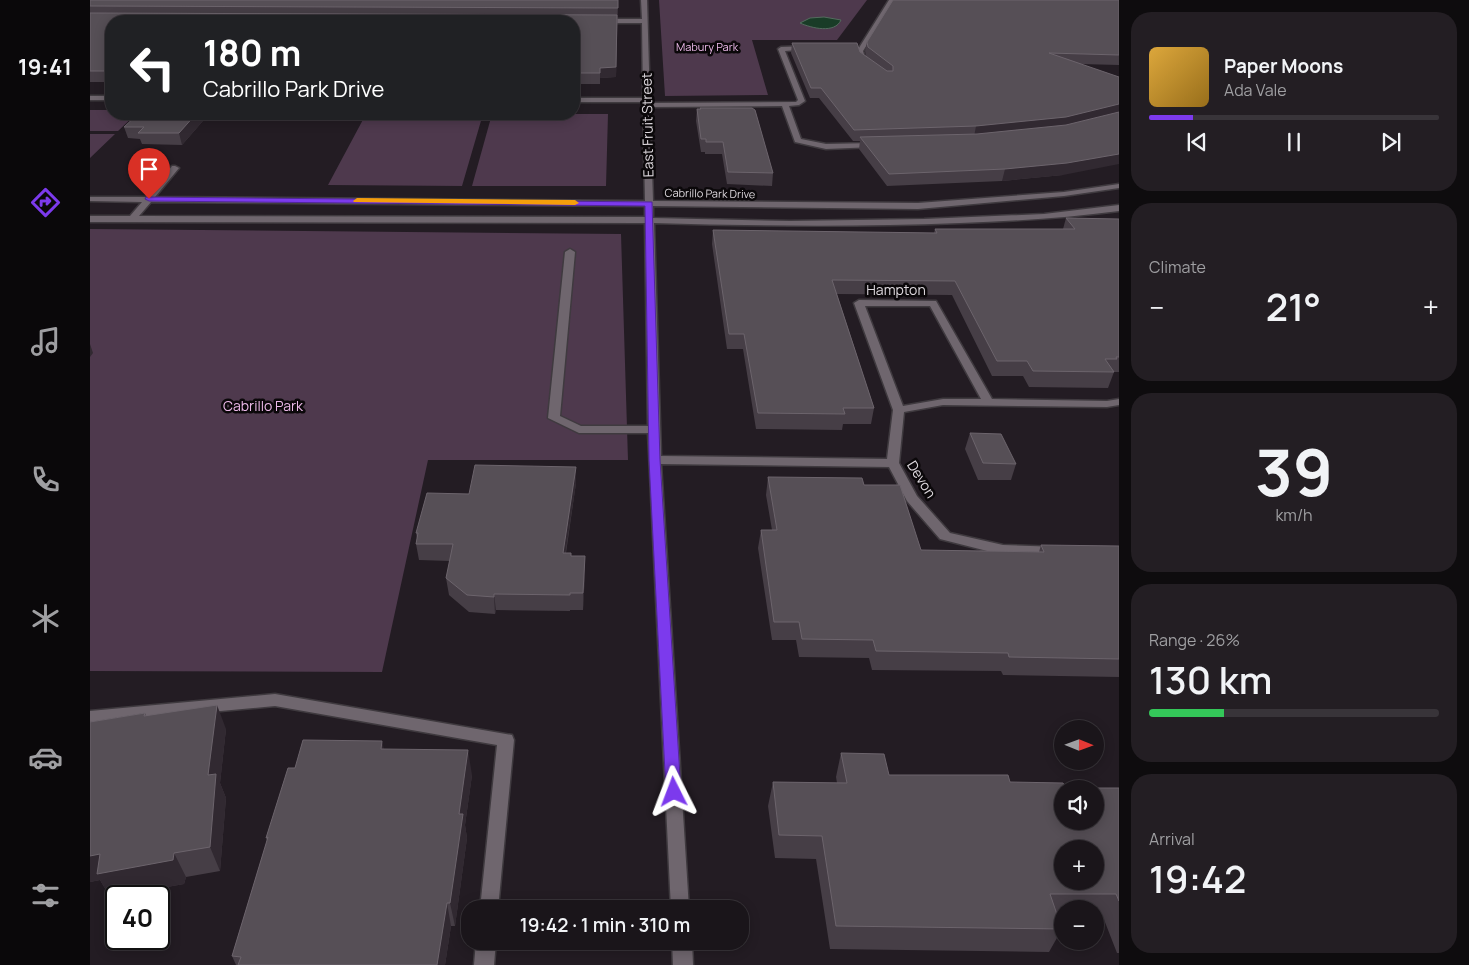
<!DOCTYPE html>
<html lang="en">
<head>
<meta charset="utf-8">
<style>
	:root { --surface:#1a151a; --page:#231e23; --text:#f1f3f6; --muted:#9f9fa2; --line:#383439; --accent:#7c3aed }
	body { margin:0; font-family:Manrope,sans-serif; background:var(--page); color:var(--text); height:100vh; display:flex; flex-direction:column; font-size:19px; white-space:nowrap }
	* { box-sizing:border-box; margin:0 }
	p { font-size:16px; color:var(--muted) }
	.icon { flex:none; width:28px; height:28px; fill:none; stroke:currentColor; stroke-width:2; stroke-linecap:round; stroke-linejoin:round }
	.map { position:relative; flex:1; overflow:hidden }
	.side { display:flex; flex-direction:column; gap:12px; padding:12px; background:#0e0c0e; width:350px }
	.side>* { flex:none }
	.banner { position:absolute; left:15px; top:15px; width:475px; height:105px; border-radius:20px; box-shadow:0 2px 12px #0003,0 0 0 1px var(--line); background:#202124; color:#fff; overflow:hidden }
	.needle { width:32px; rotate:91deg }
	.buttons { position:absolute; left:964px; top:720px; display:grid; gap:10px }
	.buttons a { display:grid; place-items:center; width:50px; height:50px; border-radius:50%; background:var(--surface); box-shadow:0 2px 12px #0003,0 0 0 1px var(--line); font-size:25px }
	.speed { position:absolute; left:15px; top:885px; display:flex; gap:10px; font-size:25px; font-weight:700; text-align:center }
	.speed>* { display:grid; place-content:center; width:65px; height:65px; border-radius:50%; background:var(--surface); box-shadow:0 2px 12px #0003,0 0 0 1px var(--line); line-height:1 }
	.speed .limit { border:2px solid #111; border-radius:8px; background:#fff; color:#111 }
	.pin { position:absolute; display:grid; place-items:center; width:42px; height:42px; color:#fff; margin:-51px -21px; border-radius:50% 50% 50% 0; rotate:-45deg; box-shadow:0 0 5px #0007 }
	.pin .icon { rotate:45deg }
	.me { position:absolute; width:55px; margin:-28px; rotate:357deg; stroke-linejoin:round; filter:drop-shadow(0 0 4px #0008) }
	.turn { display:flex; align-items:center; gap:18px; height:105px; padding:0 15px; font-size:22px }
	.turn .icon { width:65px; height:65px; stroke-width:2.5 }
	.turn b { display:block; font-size:35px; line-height:42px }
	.big { font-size:38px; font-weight:600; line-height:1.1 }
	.side .widget { flex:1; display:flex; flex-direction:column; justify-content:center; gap:8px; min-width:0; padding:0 18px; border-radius:20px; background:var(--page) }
	.side .dial { align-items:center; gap:0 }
	.dial b { font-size:65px; line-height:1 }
	.song { display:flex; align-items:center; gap:15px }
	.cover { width:60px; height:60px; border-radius:8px; background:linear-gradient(135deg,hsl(40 70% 55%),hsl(40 70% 35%)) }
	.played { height:5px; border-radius:2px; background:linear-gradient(90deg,var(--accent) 15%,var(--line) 15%) }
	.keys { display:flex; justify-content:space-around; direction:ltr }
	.heat { display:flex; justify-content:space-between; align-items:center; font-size:28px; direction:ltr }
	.charge { height:8px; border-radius:4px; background:linear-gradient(90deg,#34c759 26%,var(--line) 0) }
	.trip { position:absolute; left:371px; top:900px; width:288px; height:50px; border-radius:20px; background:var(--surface); box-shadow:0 2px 12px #0003,0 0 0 1px var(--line); font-weight:600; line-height:50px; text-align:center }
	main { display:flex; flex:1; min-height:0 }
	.dock { display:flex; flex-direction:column; width:90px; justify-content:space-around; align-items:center; background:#0a080a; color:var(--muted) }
	.dock .icon { width:35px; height:35px }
	.dock .active { color:var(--accent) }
	.dock b { font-size:22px; color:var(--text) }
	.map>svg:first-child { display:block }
	.green { fill:#4e394d }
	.water { fill:#193c27; stroke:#546b5e }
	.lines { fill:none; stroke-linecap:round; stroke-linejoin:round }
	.minor-casing { stroke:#3f3a3f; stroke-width:3 }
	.minor { fill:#6f666e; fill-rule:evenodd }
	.wall { fill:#463e46 }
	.shaded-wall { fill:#312931 }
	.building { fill:#564f56; stroke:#6c646c; fill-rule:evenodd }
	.route { fill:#7c3aed; stroke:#51269a }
	.slow { fill:#f59e0b }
	.labels { text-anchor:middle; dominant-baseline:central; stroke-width:5; stroke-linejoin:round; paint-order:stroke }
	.far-park-label { font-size:11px; fill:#ecb9e9; stroke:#0b080a }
	.far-street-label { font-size:11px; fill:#dfdadf; stroke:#0b080a }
	.street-label { font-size:14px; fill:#dfdadf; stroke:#0b080a }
	.park-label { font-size:14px; fill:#ecb9e9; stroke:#0b080a }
</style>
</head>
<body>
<main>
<nav class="dock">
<b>19:41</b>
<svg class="icon active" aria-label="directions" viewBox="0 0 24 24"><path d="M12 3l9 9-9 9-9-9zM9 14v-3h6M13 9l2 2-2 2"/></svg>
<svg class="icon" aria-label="music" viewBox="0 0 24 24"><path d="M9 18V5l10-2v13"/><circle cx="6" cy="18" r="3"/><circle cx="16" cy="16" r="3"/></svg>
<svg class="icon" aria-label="phone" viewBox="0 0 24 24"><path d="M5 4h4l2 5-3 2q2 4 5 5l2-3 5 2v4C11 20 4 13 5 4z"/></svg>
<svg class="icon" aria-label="climate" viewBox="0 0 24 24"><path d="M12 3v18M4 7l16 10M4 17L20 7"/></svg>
<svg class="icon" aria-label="car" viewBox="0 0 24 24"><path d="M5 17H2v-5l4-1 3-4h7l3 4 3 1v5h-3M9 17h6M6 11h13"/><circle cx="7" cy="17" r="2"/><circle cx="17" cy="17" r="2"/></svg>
<svg class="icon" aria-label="filters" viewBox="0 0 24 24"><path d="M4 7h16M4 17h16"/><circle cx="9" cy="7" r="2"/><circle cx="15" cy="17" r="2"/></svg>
</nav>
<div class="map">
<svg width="1029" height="965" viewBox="0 0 1029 965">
	<rect width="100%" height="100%" fill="#231c23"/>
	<path class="green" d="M 569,0 L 777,0 L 747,40 L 662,40 L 678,95 L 575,96 Z
		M 0,110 L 21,110 L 21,114 L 46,114 L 28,131 L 0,131 Z
		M 276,114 L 393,114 L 372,186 L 238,185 Z
		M 402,114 L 518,114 L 516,186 L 382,186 Z
		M 0,134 L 25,134 L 0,158 Z
		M 0,229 L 531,234 L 538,460 L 338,460 L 292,672 L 0,671 Z"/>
	<path class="water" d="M 734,17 L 751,20 C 745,34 721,28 710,23 L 720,18 Z"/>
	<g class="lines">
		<defs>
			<path id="minor" d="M 551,0 L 557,0 L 560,103 L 706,102 L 708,100 L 688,49 L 691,47 L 719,46 L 721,49 L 695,51 L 715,101 L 709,105 L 699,106 L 711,139 L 736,144 L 784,143 L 788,145 L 784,147 L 736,149 L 705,142 L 692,106 L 560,107 L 563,201 L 828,203 L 974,192 L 1029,184 L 1029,188 L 974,196 L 828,209 L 563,206 L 563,218 L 700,221 L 834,219 L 954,214 L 1029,205 L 1029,211 C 976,218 924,221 870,223 C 768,227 666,226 564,223 L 571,456 L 797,459 L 803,410 L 764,303 L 769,300 L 846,301 L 902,399 L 1017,401 L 1029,399 L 1029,405 L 1017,407 L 853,405 L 814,412 L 809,463 L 827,496 L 860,533 L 913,545 L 970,547 L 972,550 L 970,553 L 965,555 L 913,555 L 850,539 L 817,501 L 799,467 L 571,464 L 599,909 L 581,909 L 558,433 L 489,433 L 458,418 L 475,252 L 480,249 L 485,252 L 470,416 L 491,426 L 558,426 L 555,223 L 0,222 L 0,216 L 40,216 L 52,202 L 0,201 L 0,197 L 56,197 L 82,166 L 85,166 L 89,168 L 65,197 L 555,201 L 553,102 L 484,102 L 484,98 L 553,98 L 552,23 L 510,23 L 507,21 L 510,19 L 552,19 ZM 61,202 L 555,206 L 555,217 L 49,216 ZM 775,306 L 840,306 L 891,399 L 853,399 L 813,406 Z
				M 799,0 L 805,0 L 773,51 L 775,58 L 782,65 L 777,66 L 769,59 L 767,51 Z
				M 0,96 L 21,96 L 21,100 L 0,100 Z
				M 185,694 L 422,735 L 424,740 L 408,909 L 390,909 L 407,745 L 185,706 L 0,723 L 0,711 Z
				M 386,941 L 406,941 L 404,965 L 384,965 Z
				M 582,941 L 602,941 L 603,965 L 583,965 Z"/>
		</defs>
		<use href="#minor" class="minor-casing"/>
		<use href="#minor" class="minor"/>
	</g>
	<path class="wall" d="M 0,0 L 528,0 L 526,77 L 510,78 L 510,84 L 484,84 L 484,21 L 21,21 L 21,82 L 0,82 Z
		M 1029,0 L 1029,65 L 990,64 L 973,175 L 912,181 L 797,186 L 769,149 L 770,141 L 763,141 L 729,98 L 720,98 L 701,53 L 702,43 L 770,52 L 776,56 L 775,51 L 777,42 Z
		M 607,109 L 683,173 L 682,186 L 637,184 L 632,154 L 615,154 L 615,152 L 611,152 L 606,121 Z
		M 119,114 L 92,145 L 52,144 L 50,139 L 38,138 L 34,127 Z
		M 976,218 L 1029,219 L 1029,372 L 1024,372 L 1018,388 L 939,387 L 933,376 L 902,376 L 862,295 L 747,294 L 784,408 L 781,424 L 753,424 L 752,430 L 666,429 L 653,349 L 637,349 L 622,244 L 623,230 L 844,233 L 845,229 L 973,229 Z
		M 880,433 L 926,464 L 921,480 L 888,480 L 875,449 Z
		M 486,467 L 486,483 L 476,553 L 481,556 L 495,556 L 495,573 L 493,610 L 480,610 L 480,611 L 406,610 L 405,614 L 379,612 L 359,595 L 356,578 L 360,561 L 329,560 L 326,544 L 327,539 L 326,533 L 379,494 Z
		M 678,477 L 774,485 L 831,550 L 949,552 L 951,545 L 1029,546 L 1029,677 L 913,675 L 911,671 L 782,670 L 779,658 L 709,657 L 706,640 L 682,640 L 668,548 L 671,530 L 682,530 L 676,495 Z
		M 55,713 L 56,716 L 136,729 L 130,783 L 136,798 L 130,871 L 96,877 L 94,884 L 20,897 L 10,880 L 0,882 L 0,722 Z
		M 294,749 L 382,775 L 375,825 L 377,838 L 365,926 L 361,926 L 355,965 L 146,965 L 142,956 L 177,841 L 176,838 L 205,768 Z
		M 751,753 L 799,775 L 920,782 L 976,788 L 1029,788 L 1029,953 L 1027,953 L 1013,917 L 1005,917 L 1005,909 L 972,909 L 972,917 L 968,917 L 972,929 L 959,952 L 740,949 L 726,859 L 685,858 L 678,806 L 683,782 L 747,783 L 746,777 Z"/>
	<path class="shaded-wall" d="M 527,15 L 526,77 L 510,78 L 510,84 L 510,68 Z
		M 1029,104 L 1029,113 L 973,128 L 884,137 L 886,126 Z
		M 106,114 L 119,114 L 92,145 L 89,133 Z
		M 1029,154 L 1029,164 L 973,175 L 912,181 L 915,169 Z
		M 0,344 L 3,353 L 0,357 Z
		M 486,467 L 486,483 L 473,569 L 473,553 Z
		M 495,556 L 495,573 L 493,610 L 493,593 Z
		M 404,594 L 406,610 L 405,614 L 404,597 Z
		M 127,705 L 136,729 L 130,783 L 136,798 L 130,871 L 120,847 L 118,775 Z
		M 292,741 L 298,766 L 291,749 Z
		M 378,750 L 382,775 L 375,825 L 377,838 L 365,926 L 360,903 L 369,814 Z
		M 84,853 L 96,877 L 94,884 L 20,897 L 10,880 L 0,882 L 0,856 L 10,854 Z
		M 357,903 L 361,926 L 355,965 L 347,965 Z"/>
	<path class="building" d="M 0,0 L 528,0 L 528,8 L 0,6 Z
		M 803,0 L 1029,0 L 1029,55 L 959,53 L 1029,77 L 1029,104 L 976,117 L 886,126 L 764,130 L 731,88 L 721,88 L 702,43 L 767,43 L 770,52 L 797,71 L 803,71 L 803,66 L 778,47 L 777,42 Z
		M 0,13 L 527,15 L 526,67 L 510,68 L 510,73 L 484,73 L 484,21 L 21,21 L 21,71 L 0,71 Z
		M 610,108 L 662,108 L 665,110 L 683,173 L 638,172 L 633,142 L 616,142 L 616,139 L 611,139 L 607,109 L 611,109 Z
		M 1029,112 L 1029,154 L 977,163 L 915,169 L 799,174 L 770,137 L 887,134 L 976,125 Z
		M 48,114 L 106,114 L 89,133 L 48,133 L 54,127 L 34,127 Z
		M 976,218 L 1029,219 L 1029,357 L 1026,357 L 1027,359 L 1015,359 L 1024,372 L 943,371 L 937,361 L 907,361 L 865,281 L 742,280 L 784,408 L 753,408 L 755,414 L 668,413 L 654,334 L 639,334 L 623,230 L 847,233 L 845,229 L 985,229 Z
		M 880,433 L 911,434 L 926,464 L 893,463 Z
		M 385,465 L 486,467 L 473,553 L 481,553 L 481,556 L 495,556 L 493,593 L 480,593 L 480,595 L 404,594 L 404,597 L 377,595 L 356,578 L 363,544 L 326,544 L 328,533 L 326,533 L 337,493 L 379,494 Z
		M 678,477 L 772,478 L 774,485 L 810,485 L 831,550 L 954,552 L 951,545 L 1029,546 L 1029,659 L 919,657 L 918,653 L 786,651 L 783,640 L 712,639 L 709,622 L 684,622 L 671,530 L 687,530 Z
		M 127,705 L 118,775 L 126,774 L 120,847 L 84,853 L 83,860 L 7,874 L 10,854 L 0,856 L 0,722 L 55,713 L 54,716 Z
		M 213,740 L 292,741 L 291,749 L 378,750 L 369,814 L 373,814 L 360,903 L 357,903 L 347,965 L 148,965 L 151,957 L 142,956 L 178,837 L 176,838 L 198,768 L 205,768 Z
		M 751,753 L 794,754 L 799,775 L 918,775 L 920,782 L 973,783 L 976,788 L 1029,788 L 1029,901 L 1026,894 L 960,894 L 972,929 L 746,926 L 732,836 L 689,835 L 683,782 L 757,783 ZM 972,789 L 1005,789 L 1005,821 L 972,821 ZM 972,849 L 1005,849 L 1005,881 L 972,881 Z"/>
	<path class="route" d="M 56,197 L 562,202 L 570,460 L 591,792 L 589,796 L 584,798 L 578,796 L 576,792 L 559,460 L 555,206 L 59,201 L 55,199 Z"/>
	<path class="slow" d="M 267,198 L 485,200 L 489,203 L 485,205 L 264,202 L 263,201 Z"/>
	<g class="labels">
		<g class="far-park-label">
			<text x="617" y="46">Mabury Park</text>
		</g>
		<g class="far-street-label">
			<text transform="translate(620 193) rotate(1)">Cabrillo Park Drive</text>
		</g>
		<g class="street-label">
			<text transform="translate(557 125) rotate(-91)">East Fruit Street</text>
			<text x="806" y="289">Hampton</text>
			<text transform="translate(832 479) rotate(58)">Devon</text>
		</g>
		<g class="park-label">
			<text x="173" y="405">Cabrillo Park</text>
		</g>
	</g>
</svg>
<div class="buttons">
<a><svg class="needle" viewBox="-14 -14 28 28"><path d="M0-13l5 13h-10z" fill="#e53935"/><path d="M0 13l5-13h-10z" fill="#9f9fa2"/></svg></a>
<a><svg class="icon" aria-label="sound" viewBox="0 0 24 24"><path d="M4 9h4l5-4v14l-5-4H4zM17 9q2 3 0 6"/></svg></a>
<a>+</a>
<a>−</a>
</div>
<div class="speed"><div class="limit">40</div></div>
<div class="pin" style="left:59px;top:199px;background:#d93025"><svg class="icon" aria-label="arrive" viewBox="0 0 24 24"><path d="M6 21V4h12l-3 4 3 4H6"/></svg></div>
<svg class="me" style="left:584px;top:792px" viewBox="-20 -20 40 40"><path d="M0-17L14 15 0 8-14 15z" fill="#7c3aed" stroke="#fff" stroke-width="4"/></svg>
<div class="trip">19:42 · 1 min · 310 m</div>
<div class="banner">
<div class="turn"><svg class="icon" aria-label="left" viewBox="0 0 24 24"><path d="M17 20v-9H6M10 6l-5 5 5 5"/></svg><div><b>180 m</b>Cabrillo Park Drive</div></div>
</div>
</div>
<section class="side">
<div class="widget">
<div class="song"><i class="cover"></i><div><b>Paper Moons</b><p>Ada Vale</p></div></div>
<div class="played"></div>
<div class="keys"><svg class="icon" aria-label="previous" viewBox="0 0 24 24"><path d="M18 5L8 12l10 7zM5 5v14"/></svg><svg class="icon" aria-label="pause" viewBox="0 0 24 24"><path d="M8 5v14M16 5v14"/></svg><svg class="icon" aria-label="next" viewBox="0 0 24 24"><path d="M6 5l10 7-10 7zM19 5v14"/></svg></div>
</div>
<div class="widget"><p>Climate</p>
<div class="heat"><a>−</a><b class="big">21°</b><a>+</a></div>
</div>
<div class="widget dial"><b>39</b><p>km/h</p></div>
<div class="widget"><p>Range · 26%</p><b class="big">130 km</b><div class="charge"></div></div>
<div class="widget"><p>Arrival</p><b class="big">19:42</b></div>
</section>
</main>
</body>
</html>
